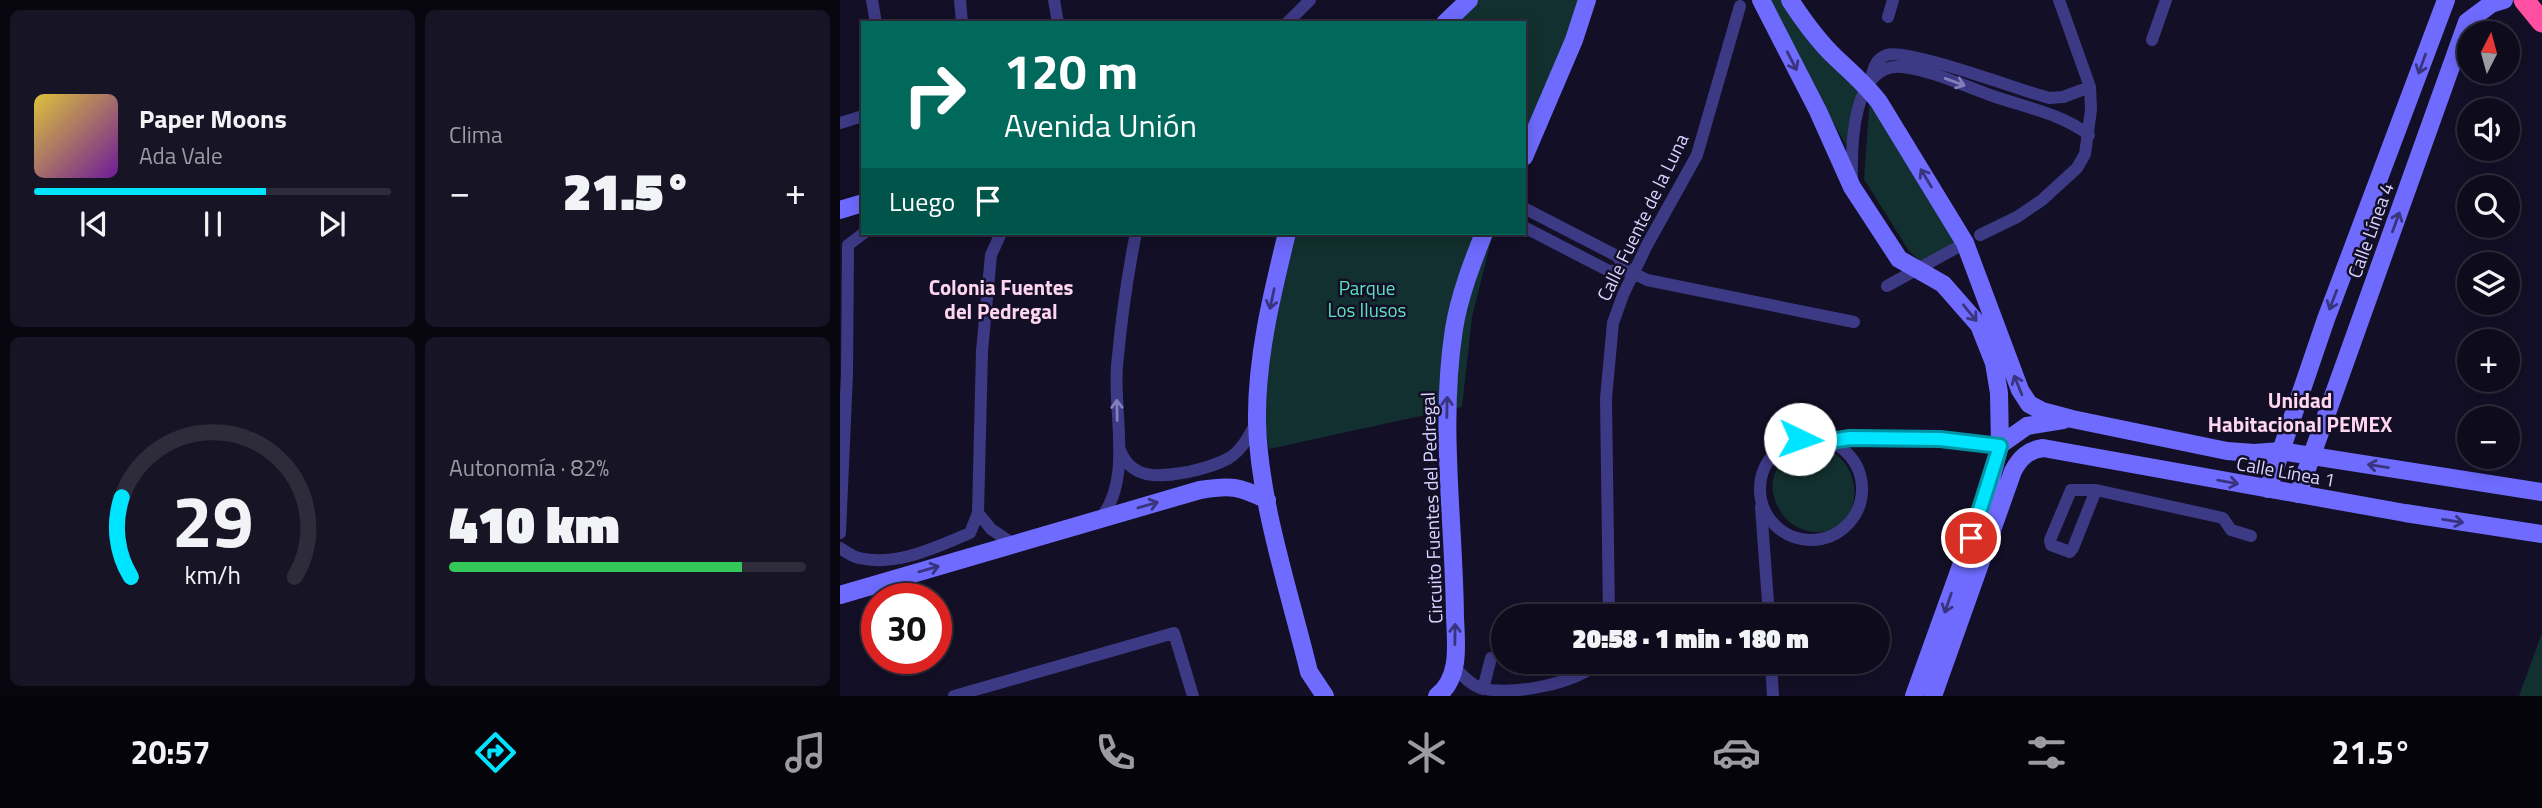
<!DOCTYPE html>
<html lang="es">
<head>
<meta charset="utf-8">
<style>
	:root { --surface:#0e0b1c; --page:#171425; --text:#f1f3f6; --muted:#9b9ba3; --line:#2e2b3b; --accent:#00e5ff }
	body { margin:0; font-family:"Titillium Web",sans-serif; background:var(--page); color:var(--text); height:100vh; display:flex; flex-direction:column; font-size:26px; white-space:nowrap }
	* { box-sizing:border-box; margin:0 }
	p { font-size:23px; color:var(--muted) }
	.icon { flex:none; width:38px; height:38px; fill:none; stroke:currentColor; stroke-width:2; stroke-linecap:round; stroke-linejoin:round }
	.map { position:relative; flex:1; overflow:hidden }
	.panel { display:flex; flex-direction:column; gap:10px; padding:10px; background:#08060f; width:840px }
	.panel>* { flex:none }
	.banner { position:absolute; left:21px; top:21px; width:665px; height:214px; border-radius:0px; box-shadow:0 4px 18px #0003,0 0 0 2px var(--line); background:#00695c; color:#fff; overflow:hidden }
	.needle { width:46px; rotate:6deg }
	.controls { position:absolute; left:1617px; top:21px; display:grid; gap:14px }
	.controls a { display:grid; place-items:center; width:63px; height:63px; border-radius:50%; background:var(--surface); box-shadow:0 4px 18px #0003,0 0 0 2px var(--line); font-size:35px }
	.speed { position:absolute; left:21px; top:583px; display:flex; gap:14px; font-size:35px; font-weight:700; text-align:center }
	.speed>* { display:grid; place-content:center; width:91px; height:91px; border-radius:50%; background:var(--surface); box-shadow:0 4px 18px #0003,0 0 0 2px var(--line); line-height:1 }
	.speed .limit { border:10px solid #d22; background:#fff; color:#111 }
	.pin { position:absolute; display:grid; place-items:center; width:60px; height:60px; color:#fff; margin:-30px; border:4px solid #fff; border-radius:50%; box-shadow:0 2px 7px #0007 }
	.me { position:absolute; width:77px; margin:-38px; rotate:93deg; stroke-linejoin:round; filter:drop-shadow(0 0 5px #0008) }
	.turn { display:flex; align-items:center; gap:24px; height:147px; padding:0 28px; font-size:32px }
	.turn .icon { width:91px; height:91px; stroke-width:2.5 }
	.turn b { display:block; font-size:49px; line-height:60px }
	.then { display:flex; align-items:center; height:66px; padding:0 28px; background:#0003; gap:14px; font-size:26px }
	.big { font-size:52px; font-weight:800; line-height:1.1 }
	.panel .widget { flex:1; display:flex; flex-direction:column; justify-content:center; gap:10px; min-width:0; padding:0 24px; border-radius:10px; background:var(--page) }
	.panel .dial { align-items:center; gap:0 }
	.dial svg { height:182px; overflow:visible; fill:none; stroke:var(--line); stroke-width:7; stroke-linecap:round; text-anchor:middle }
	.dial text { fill:var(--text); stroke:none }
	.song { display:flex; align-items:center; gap:21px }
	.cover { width:84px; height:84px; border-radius:10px; background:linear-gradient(135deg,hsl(50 70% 55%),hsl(280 70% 35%)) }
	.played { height:7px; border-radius:4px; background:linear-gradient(90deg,var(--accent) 65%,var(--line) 65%) }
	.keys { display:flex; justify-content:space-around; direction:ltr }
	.heat { display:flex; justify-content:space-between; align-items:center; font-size:38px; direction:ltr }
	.charge { height:10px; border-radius:5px; background:linear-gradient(90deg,#34c759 82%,var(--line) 0) }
	.panel .tiles { flex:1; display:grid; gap:10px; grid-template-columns:repeat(2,1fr) }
	.trip { position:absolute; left:651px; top:604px; width:399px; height:70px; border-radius:35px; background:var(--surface); box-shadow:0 4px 18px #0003,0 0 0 2px var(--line); font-weight:800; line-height:70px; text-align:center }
	.menu { display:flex; height:112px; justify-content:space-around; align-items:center; background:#06040b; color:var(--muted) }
	.menu .icon { width:49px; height:49px }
	.menu .current { color:var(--accent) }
	.menu b { font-size:32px; color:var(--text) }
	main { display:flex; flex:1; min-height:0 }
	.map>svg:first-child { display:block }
	.green { fill:#12302f }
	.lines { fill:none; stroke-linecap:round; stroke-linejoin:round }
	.street { stroke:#3d3a85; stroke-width:12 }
	.secondary { stroke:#6f6bff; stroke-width:18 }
	.highway { stroke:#ff4fa3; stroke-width:21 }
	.oneway { stroke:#38347d }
	.oneway2 { stroke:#837fbc }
	.route-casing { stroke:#0095a6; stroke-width:18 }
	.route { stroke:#00e5ff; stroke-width:12 }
	.labels { text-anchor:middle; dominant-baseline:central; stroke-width:5; stroke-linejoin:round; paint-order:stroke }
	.street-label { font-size:19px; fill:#d9d4ff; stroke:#130f26 }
	.park-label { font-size:19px; fill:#5fe0c0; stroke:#130f26 }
	.neighbourhood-label { font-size:21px; font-weight:bold; fill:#ffd6f0; stroke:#130f26 }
</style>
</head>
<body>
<main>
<section class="panel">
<div class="tiles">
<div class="widget">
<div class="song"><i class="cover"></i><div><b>Paper Moons</b><p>Ada Vale</p></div></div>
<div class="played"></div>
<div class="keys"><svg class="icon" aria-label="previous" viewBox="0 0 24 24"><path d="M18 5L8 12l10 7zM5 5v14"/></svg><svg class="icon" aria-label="pause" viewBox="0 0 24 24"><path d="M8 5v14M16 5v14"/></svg><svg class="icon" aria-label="next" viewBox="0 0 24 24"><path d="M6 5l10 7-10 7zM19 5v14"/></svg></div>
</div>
<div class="widget"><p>Clima</p>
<div class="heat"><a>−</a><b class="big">21.5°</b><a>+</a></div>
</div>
<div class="widget dial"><svg viewBox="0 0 100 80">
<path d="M14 69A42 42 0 1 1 86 69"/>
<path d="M14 69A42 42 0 0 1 10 34" stroke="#00e5ff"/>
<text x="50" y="56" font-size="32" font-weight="700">29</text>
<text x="50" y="72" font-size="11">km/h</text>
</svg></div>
<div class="widget"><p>Autonomía · 82%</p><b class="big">410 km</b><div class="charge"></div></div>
</div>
</section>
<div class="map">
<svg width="1702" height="696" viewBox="0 0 1702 696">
	<rect width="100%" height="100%" fill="#130f26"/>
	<path class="green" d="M 629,0 L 750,0 L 684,156 L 684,23 L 605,23 Z
		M 925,0 L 946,0 L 1019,85 L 1007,147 Z
		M 1030,96 L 1123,239 L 1081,262 L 1069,251 L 1024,179 Z
		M 447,233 L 653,233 L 632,317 L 622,407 L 429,449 L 424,419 L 424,345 Z
		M 979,446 C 1033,461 1022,543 968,531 C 955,528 945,520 939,509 C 920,474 945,450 979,446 Z
		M 1702,633 L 1702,696 L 1679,696 Z"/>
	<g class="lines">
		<path class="street" d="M 32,0 L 36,23
			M 120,0 L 122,23
			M 214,0 L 218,23
			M 1048,17 L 1053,0
			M 447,23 L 470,0
			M 1312,40 L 1326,0
			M 1031,80 C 1033,69 1035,59 1047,55 C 1067,48 1179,90 1209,98 L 1223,97 L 1250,87
			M 0,123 L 23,116
			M 1012,180 C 1011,147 1012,61 1063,67 C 1093,71 1122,85 1150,95 C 1184,107 1220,113 1249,135
			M 684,208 L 777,256 L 788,270 L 807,280 L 1014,322
			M 684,227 L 769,271 L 788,270
			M 161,233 L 151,255 L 142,351 L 138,513 L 151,529 L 173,544
			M 1140,235 L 1177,217 L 1202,200 L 1237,168 L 1245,154 L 1251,110 L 1250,87 L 1219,0
			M 1047,286 L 1125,243
			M920 489a51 51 0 1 1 102 0a51 51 0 1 1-102 0Z
			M 991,441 C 1044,431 1107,440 1160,445
			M 279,447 C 290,481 319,477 348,472 C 361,469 377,465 389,458 C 402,450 409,436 416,423
			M 1256,490 L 1233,548 L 1230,552 L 1211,545 L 1210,540 L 1231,490 L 1256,490 L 1383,518 L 1391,530 L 1411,536
			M 921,507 L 929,616
			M 260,519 C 293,480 273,414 277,366 C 281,322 287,277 296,233
			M 0,533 L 7,374 L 8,245 L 24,233
			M 0,548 C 6,552 13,557 19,558 C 57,567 96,547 130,533 L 138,513
			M 769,616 L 766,398 L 773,323 L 783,295 L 807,245 L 857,155 L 900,6
			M 931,662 L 933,696
			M 615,668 C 623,676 630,684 640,688 C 673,696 735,684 759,662
			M 643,689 L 651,658
			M 114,696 L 334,633 L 353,696"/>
		<path class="secondary" d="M 921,0 L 978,111 L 1012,187 L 1059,259 L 1103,284 L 1139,325 L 1154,363 L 1159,393 L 1160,445 L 1148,491 L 1074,696
			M 950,0 C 963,20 978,41 996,58 C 1011,72 1026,85 1039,102 L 1125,243 L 1180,390 L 1189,404 L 1202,411 L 1232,419 L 1387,451 L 1414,453 L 1441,451 L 1702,492
			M 605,23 L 629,0
			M 684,157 L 734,40 L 747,0
			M 0,210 L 23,203
			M 447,233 C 432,294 416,359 417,422 C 419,503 450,593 469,672 L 485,696
			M 1160,445 L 1187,426 L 1223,420
			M 1428,489 L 1486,319 L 1606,0
			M 1458,494 L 1627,22 L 1651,4 L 1664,0
			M 0,595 L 360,490 C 390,485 399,486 427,500
			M 597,696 C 621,678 616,643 615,617 C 614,521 599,425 614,329 C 619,297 632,263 644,233
			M 1093,696 L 1173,471 C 1180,458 1188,450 1203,448 L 1565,513 L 1702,534"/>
		<path class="highway" d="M 1684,0 L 1702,22"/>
	</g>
	<defs><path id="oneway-shaft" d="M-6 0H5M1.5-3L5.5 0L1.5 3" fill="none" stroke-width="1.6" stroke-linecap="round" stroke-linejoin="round" transform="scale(1.75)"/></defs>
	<g class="oneway">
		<use href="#oneway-shaft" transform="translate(952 61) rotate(63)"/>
		<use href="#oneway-shaft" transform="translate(1582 64) rotate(110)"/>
		<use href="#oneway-shaft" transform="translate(1086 178) rotate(-121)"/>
		<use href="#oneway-shaft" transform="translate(1556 222) rotate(-70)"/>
		<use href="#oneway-shaft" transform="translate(432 299) rotate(102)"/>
		<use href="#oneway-shaft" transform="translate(1493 300) rotate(111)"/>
		<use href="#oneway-shaft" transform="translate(1130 313) rotate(51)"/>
		<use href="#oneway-shaft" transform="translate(1178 385) rotate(-112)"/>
		<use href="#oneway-shaft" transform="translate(607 407) rotate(-89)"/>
		<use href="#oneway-shaft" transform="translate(1538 466) rotate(-171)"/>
		<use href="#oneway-shaft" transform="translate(1388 482) rotate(10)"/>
		<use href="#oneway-shaft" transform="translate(308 505) rotate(-16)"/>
		<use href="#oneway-shaft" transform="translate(1613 521) rotate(9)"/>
		<use href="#oneway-shaft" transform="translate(89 569) rotate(-16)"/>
		<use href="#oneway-shaft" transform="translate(1108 603) rotate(109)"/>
		<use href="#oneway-shaft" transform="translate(615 634) rotate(-89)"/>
	</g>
	<g class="oneway2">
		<use href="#oneway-shaft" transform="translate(1115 82) rotate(20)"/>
		<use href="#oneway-shaft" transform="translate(277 410) rotate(-91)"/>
	</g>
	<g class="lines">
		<defs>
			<path id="route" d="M 960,439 L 976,438 L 991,441 L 1010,438 L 1100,439 L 1160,446 L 1131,538"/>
		</defs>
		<use href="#route" class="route-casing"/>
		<use href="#route" class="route"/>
	</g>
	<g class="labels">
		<g class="street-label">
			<text transform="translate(802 217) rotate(-64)">Calle Fuente de la Luna</text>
			<text transform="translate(1530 230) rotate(-70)">Calle Línea 4</text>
			<text transform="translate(1446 471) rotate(10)">Calle Línea 1</text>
			<text transform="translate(591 508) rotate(-92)">Circuito Fuentes del Pedregal</text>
		</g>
		<g class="park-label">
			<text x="527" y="287">Parque<tspan x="527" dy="22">Los Ilusos</tspan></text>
		</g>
		<g class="neighbourhood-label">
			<text x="161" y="287">Colonia Fuentes<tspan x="161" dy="24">del Pedregal</tspan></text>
			<text x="1460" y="400">Unidad<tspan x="1460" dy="24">Habitacional PEMEX</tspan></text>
		</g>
	</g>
</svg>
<div class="controls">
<a><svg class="needle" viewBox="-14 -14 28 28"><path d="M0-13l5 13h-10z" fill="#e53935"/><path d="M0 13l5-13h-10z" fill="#9b9ba3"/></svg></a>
<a><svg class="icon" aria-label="sound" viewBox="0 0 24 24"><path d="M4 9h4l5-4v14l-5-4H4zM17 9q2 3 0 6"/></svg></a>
<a><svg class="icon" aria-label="search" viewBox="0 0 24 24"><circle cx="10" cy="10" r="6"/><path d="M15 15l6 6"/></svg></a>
<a><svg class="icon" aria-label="layers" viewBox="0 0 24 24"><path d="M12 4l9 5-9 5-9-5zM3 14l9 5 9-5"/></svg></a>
<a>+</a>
<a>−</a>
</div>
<div class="speed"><div class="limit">30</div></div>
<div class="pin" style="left:1131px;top:538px;background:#d93025"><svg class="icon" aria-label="arrive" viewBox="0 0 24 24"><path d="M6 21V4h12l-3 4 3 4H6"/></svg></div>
<svg class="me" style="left:960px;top:439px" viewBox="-20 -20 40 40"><circle r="19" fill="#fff"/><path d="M0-13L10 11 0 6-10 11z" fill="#00e5ff"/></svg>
<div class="trip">20:58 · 1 min · 180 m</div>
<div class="banner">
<div class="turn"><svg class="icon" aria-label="right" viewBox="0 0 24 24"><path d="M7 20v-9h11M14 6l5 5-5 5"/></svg><div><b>120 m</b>Avenida Unión</div></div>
<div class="then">Luego<svg class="icon" aria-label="arrive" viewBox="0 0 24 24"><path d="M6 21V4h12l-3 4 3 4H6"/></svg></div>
</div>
</div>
</main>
<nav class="menu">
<b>20:57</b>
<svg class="icon current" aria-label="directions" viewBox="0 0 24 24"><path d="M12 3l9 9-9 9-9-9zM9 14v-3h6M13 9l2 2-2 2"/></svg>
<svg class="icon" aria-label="music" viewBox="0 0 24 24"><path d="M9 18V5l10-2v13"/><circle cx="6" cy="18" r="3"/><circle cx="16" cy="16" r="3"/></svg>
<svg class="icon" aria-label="phone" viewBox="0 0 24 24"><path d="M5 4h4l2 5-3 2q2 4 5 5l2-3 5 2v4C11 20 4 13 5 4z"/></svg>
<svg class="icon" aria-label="climate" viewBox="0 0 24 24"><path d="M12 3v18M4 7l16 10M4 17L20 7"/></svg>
<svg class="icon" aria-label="car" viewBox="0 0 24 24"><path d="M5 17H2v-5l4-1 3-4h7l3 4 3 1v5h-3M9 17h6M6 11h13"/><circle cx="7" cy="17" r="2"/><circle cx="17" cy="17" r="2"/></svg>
<svg class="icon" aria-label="filters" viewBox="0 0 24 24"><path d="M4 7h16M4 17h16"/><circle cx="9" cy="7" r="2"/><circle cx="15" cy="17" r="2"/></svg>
<b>21.5°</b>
</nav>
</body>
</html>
